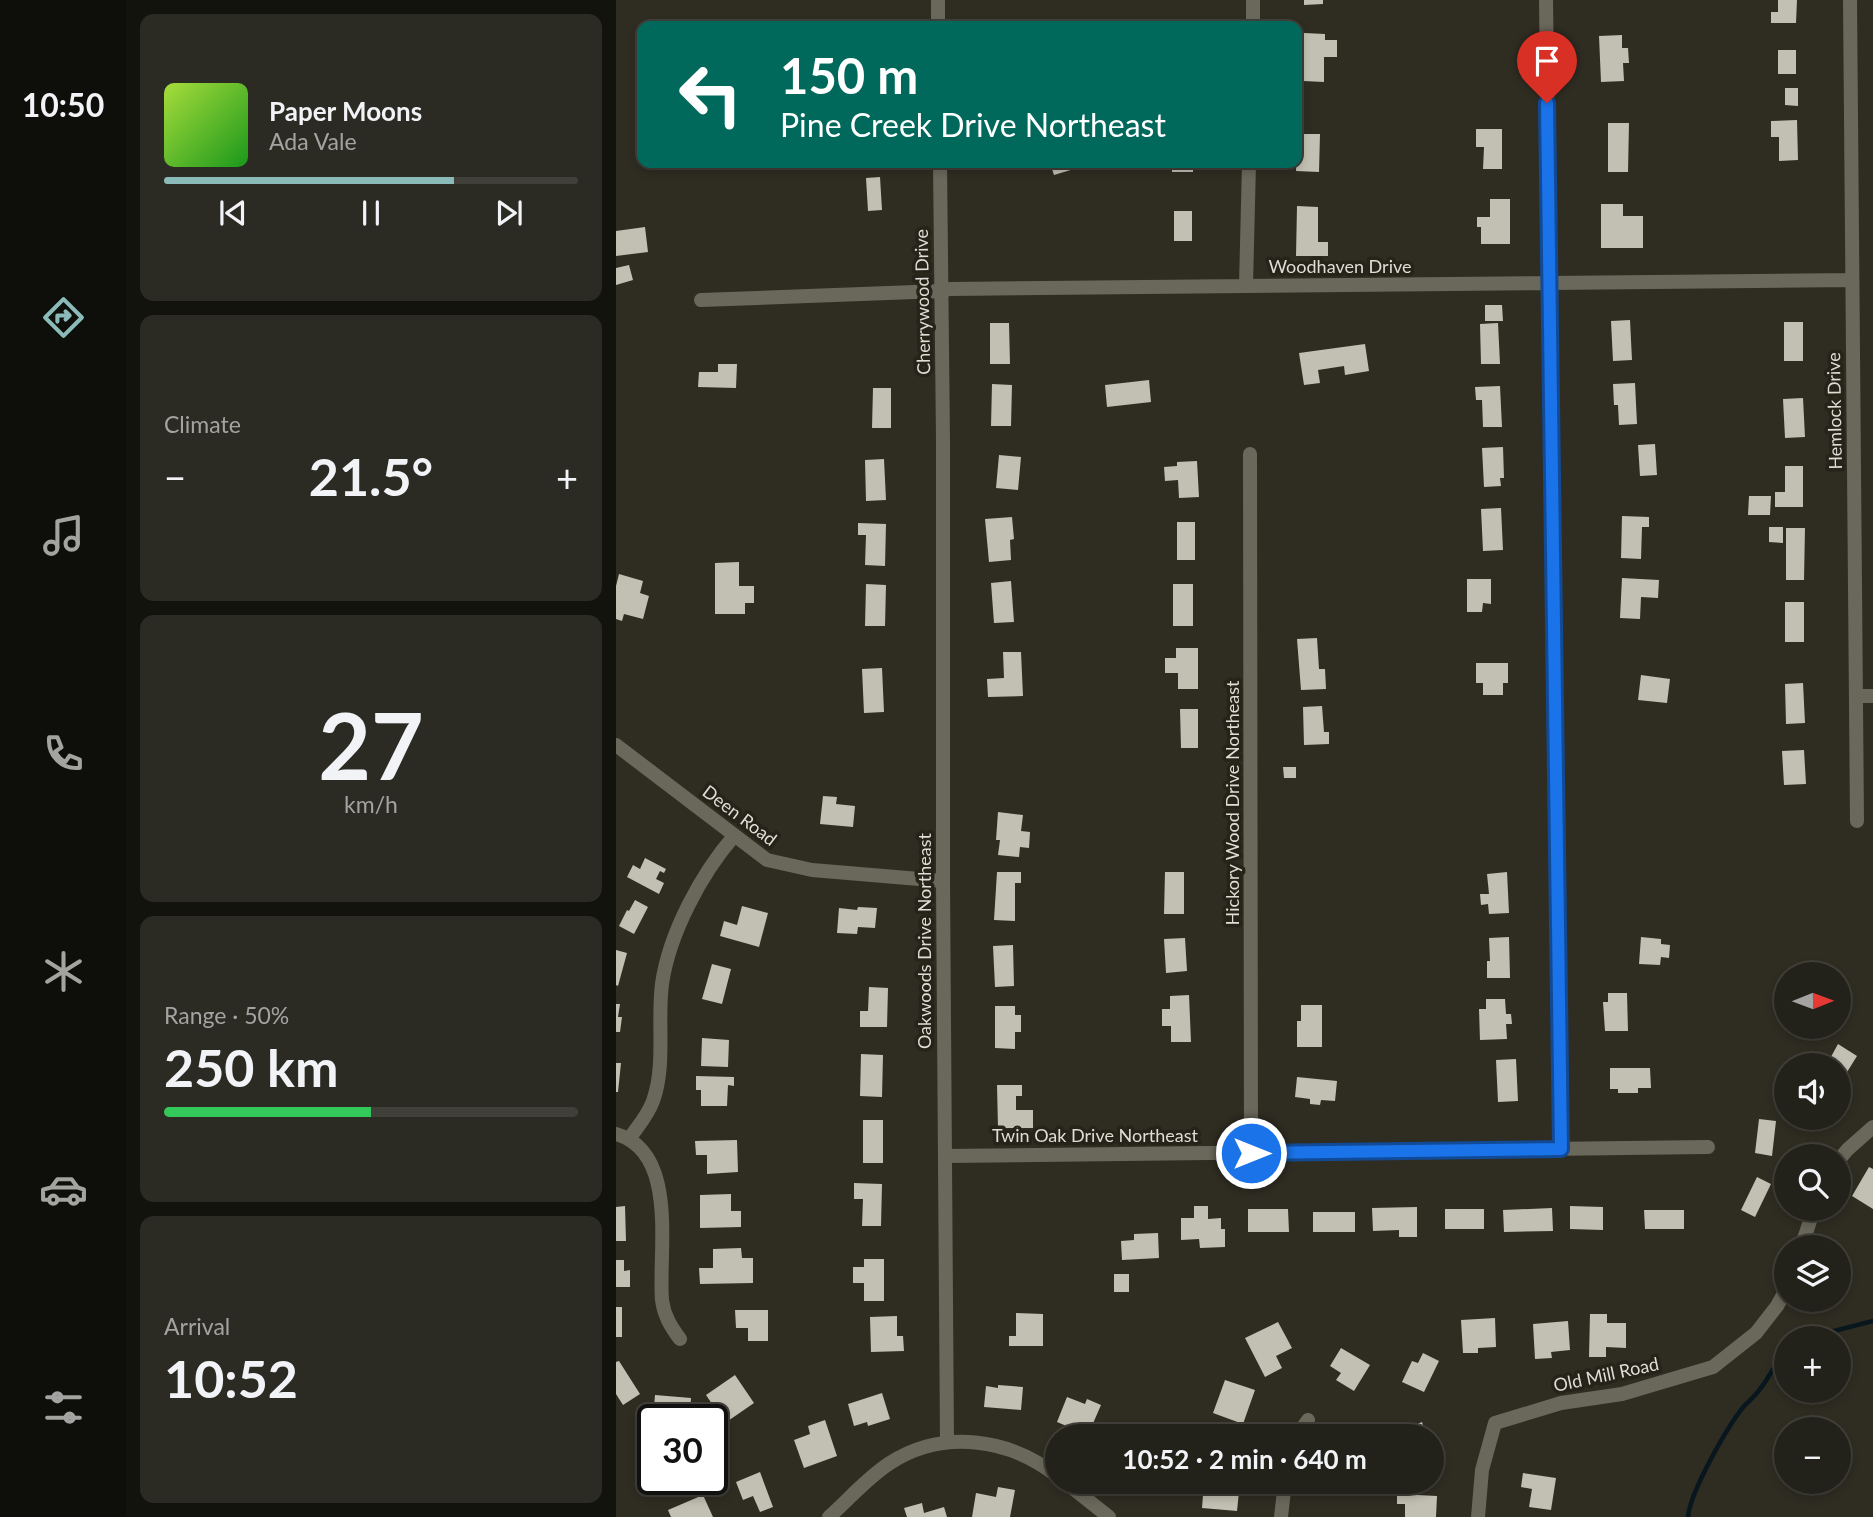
<!DOCTYPE html>
<html lang="en">
<head>
<meta charset="utf-8">
<style>
	:root { --surface:#23221a; --page:#2b2a23; --text:#f1f3f6; --muted:#a3a4a2; --line:#403f39; --accent:#8bbbb9 }
	body { margin:0; font-family:Lato,sans-serif; background:var(--page); color:var(--text); height:100vh; display:flex; flex-direction:column; font-size:26px; white-space:nowrap }
	* { box-sizing:border-box; margin:0 }
	p { font-size:23px; color:var(--muted) }
	.icon { flex:none; width:38px; height:38px; fill:none; stroke:currentColor; stroke-width:2; stroke-linecap:round; stroke-linejoin:round }
	.map { position:relative; flex:1; overflow:hidden }
	.side { display:flex; flex-direction:column; gap:14px; padding:14px; background:#13130e; width:490px }
	.side>* { flex:none }
	.banner { position:absolute; left:21px; top:21px; width:665px; height:147px; border-radius:14px; box-shadow:0 4px 10px #0003,0 0 0 2px var(--line); background:#00695c; color:#fff; overflow:hidden }
	.needle { width:46px; rotate:89deg }
	.buttons { position:absolute; left:1158px; top:962px; display:grid; gap:14px }
	.buttons a { display:grid; place-items:center; width:77px; height:77px; border-radius:50%; background:var(--surface); box-shadow:0 4px 10px #0003,0 0 0 2px var(--line); font-size:35px }
	.speed { position:absolute; left:21px; top:1404px; display:flex; gap:14px; font-size:35px; font-weight:700; text-align:center }
	.speed>* { display:grid; place-content:center; width:91px; height:91px; border-radius:50%; background:var(--surface); box-shadow:0 4px 10px #0003,0 0 0 2px var(--line); line-height:1 }
	.speed .limit { border:4px solid #111; border-radius:10px; background:#fff; color:#111 }
	.pin { position:absolute; display:grid; place-items:center; width:60px; height:60px; color:#fff; margin:-72px -30px; border-radius:50% 50% 50% 0; rotate:-45deg; box-shadow:0 0 7px #0007 }
	.pin .icon { rotate:45deg }
	.me { position:absolute; width:77px; margin:-38px; rotate:90deg; stroke-linejoin:round; filter:drop-shadow(0 0 5px #0008) }
	.turn { display:flex; align-items:center; gap:24px; height:147px; padding:0 28px; font-size:32px }
	.turn .icon { width:91px; height:91px; stroke-width:2.5 }
	.turn b { display:block; font-size:49px; line-height:60px }
	.big { font-size:52px; font-weight:700; line-height:1.1 }
	.side .tile { flex:1; display:flex; flex-direction:column; justify-content:center; gap:10px; min-width:0; padding:0 24px; border-radius:14px; background:var(--page) }
	.side .dial { align-items:center; gap:0 }
	.dial b { font-size:91px; line-height:1 }
	.song { display:flex; align-items:center; gap:21px }
	.cover { width:84px; height:84px; border-radius:10px; background:linear-gradient(135deg,hsl(80 70% 55%),hsl(120 70% 35%)) }
	.played { height:7px; border-radius:4px; background:linear-gradient(90deg,var(--accent) 70%,var(--line) 70%) }
	.keys { display:flex; justify-content:space-around; direction:ltr }
	.heat { display:flex; justify-content:space-between; align-items:center; font-size:38px; direction:ltr }
	.charge { height:10px; border-radius:5px; background:linear-gradient(90deg,#34c759 50%,var(--line) 0) }
	.trip { position:absolute; left:429px; top:1424px; width:399px; height:70px; border-radius:35px; background:var(--surface); box-shadow:0 4px 10px #0003,0 0 0 2px var(--line); font-weight:700; line-height:70px; text-align:center }
	main { display:flex; flex:1; min-height:0 }
	.menu { display:flex; flex-direction:column; width:126px; justify-content:space-around; align-items:center; background:#0e0e0a; color:var(--muted) }
	.menu .icon { width:49px; height:49px }
	.menu .current { color:var(--accent) }
	.menu b { font-size:32px; color:var(--text) }
	.map>svg:first-child { display:block }
	.lines { fill:none; stroke-linecap:round; stroke-linejoin:round }
	.stream { stroke:#08171e; stroke-width:4.5 }
	.building { fill:#c2c0b2 }
	.minor { stroke:#6a685b; stroke-width:14 }
	.route-casing { stroke:#114b97; stroke-width:18 }
	.route { stroke:#1a73e8; stroke-width:12 }
	.labels { text-anchor:middle; dominant-baseline:central; stroke-width:7; stroke-linejoin:round; paint-order:stroke }
	.street-label { font-size:18px; fill:#deddd6; stroke:#262419 }
</style>
</head>
<body>
<main>
<nav class="menu">
<b>10:50</b>
<svg class="icon current" aria-label="directions" viewBox="0 0 24 24"><path d="M12 3l9 9-9 9-9-9zM9 14v-3h6M13 9l2 2-2 2"/></svg>
<svg class="icon" aria-label="music" viewBox="0 0 24 24"><path d="M9 18V5l10-2v13"/><circle cx="6" cy="18" r="3"/><circle cx="16" cy="16" r="3"/></svg>
<svg class="icon" aria-label="phone" viewBox="0 0 24 24"><path d="M5 4h4l2 5-3 2q2 4 5 5l2-3 5 2v4C11 20 4 13 5 4z"/></svg>
<svg class="icon" aria-label="climate" viewBox="0 0 24 24"><path d="M12 3v18M4 7l16 10M4 17L20 7"/></svg>
<svg class="icon" aria-label="car" viewBox="0 0 24 24"><path d="M5 17H2v-5l4-1 3-4h7l3 4 3 1v5h-3M9 17h6M6 11h13"/><circle cx="7" cy="17" r="2"/><circle cx="17" cy="17" r="2"/></svg>
<svg class="icon" aria-label="filters" viewBox="0 0 24 24"><path d="M4 7h16M4 17h16"/><circle cx="9" cy="7" r="2"/><circle cx="15" cy="17" r="2"/></svg>
</nav>
<section class="side">
<div class="tile">
<div class="song"><i class="cover"></i><div><b>Paper Moons</b><p>Ada Vale</p></div></div>
<div class="played"></div>
<div class="keys"><svg class="icon" aria-label="previous" viewBox="0 0 24 24"><path d="M18 5L8 12l10 7zM5 5v14"/></svg><svg class="icon" aria-label="pause" viewBox="0 0 24 24"><path d="M8 5v14M16 5v14"/></svg><svg class="icon" aria-label="next" viewBox="0 0 24 24"><path d="M6 5l10 7-10 7zM19 5v14"/></svg></div>
</div>
<div class="tile"><p>Climate</p>
<div class="heat"><a>−</a><b class="big">21.5°</b><a>+</a></div>
</div>
<div class="tile dial"><b>27</b><p>km/h</p></div>
<div class="tile"><p>Range · 50%</p><b class="big">250 km</b><div class="charge"></div></div>
<div class="tile"><p>Arrival</p><b class="big">10:52</b></div>
</section>
<div class="map">
<svg width="1257" height="1517" viewBox="0 0 1257 1517">
	<rect width="100%" height="100%" fill="#2f2d22"/>
	<g class="lines">
		<path class="stream" d="M 1199,1339 L 1218,1331 L 1257,1321
			M 1072,1517 C 1074,1492 1112,1425 1129,1405 C 1134,1400 1140,1395 1144,1389 C 1154,1377 1157,1364 1171,1356"/>
	</g>
	<path class="building" d="M 688,0 L 707,0 L 707,4 L 688,5 Z
		M 1162,0 L 1181,0 L 1180,23 L 1155,23 L 1155,12 L 1162,12 Z
		M 688,33 L 709,34 L 709,40 L 721,40 L 721,57 L 708,57 L 708,82 L 687,81 Z
		M 1006,35 L 1006,48 L 1012,48 L 1013,63 L 1007,63 L 1008,81 L 985,82 L 983,36 Z
		M 1162,50 L 1180,50 L 1180,74 L 1162,74 Z
		M 1169,88 L 1182,88 L 1182,106 L 1169,105 Z
		M 1181,120 L 1182,160 L 1163,161 L 1163,137 L 1155,137 L 1155,121 Z
		M 992,123 L 1013,123 L 1012,172 L 992,172 Z
		M 860,129 L 886,129 L 886,169 L 867,169 L 868,147 L 860,147 Z
		M 681,134 L 704,134 L 703,172 L 680,171 Z
		M 434,163 L 456,163 L 458,169 L 438,175 Z
		M 556,163 L 577,163 L 577,172 L 556,172 Z
		M 264,177 L 266,210 L 252,211 L 250,178 Z
		M 874,199 L 894,199 L 894,244 L 865,244 L 865,227 L 861,227 L 861,217 L 874,217 Z
		M 985,204 L 1007,204 L 1007,216 L 1027,216 L 1027,248 L 985,248 Z
		M 681,206 L 702,207 L 702,242 L 712,242 L 712,256 L 680,256 Z
		M 558,211 L 576,211 L 576,241 L 558,241 Z
		M 29,227 L 32,252 L 0,256 L 0,231 Z
		M 13,265 L 17,280 L 0,285 L 0,268 Z
		M 869,305 L 886,305 L 887,321 L 869,321 Z
		M 1014,320 L 1016,360 L 997,361 L 995,321 Z
		M 1168,322 L 1187,322 L 1187,361 L 1168,361 Z
		M 374,323 L 393,323 L 394,364 L 374,364 Z
		M 882,323 L 884,364 L 865,364 L 864,324 Z
		M 749,344 L 753,371 L 729,375 L 728,366 L 702,370 L 704,383 L 688,385 L 683,353 Z
		M 102,364 L 121,364 L 120,388 L 82,387 L 83,372 L 102,372 Z
		M 533,380 L 535,402 L 491,407 L 489,385 Z
		M 1019,383 L 1021,424 L 1003,425 L 1002,405 L 998,405 L 997,384 Z
		M 376,384 L 396,385 L 395,426 L 375,426 Z
		M 884,386 L 886,427 L 867,427 L 866,400 L 860,400 L 859,387 Z
		M 257,388 L 275,388 L 275,428 L 256,428 Z
		M 1187,398 L 1189,437 L 1169,438 L 1167,399 Z
		M 1039,444 L 1041,475 L 1024,476 L 1022,445 Z
		M 887,447 L 888,478 L 884,478 L 885,486 L 868,487 L 866,448 Z
		M 383,455 L 405,457 L 402,490 L 380,488 Z
		M 268,459 L 270,500 L 250,501 L 249,460 Z
		M 581,461 L 583,497 L 563,498 L 562,480 L 549,481 L 548,467 L 561,466 L 561,462 Z
		M 1169,466 L 1187,466 L 1187,507 L 1159,507 L 1159,492 L 1169,492 Z
		M 1133,496 L 1155,496 L 1154,515 L 1132,515 Z
		M 885,508 L 887,550 L 867,551 L 865,509 Z
		M 1006,516 L 1033,517 L 1033,527 L 1026,527 L 1025,559 L 1005,558 Z
		M 396,517 L 398,539 L 394,540 L 395,560 L 373,562 L 369,519 Z
		M 561,522 L 579,522 L 579,560 L 561,560 Z
		M 242,523 L 270,524 L 269,566 L 249,565 L 250,535 L 242,535 Z
		M 1153,527 L 1167,527 L 1167,543 L 1153,542 Z
		M 1170,528 L 1189,528 L 1188,580 L 1170,580 Z
		M 123,562 L 123,586 L 138,586 L 138,603 L 129,603 L 129,614 L 99,614 L 99,563 Z
		M 3,574 L 27,581 L 24,593 L 33,596 L 27,619 L 8,614 L 6,621 L 0,619 L 0,586 Z
		M 1006,578 L 1043,580 L 1042,598 L 1025,597 L 1024,619 L 1004,618 Z
		M 851,579 L 875,579 L 875,604 L 867,603 L 866,612 L 851,612 Z
		M 395,581 L 398,622 L 378,623 L 375,583 Z
		M 250,584 L 270,585 L 269,626 L 249,626 Z
		M 557,584 L 577,584 L 577,626 L 557,626 Z
		M 1169,602 L 1188,602 L 1188,642 L 1169,642 Z
		M 701,638 L 703,669 L 709,669 L 710,689 L 685,690 L 681,639 Z
		M 560,648 L 582,648 L 582,689 L 562,689 L 562,673 L 549,673 L 549,658 L 560,658 Z
		M 387,652 L 405,652 L 407,696 L 372,697 L 371,679 L 388,678 Z
		M 860,663 L 892,663 L 892,683 L 887,683 L 887,695 L 867,695 L 867,683 L 860,683 Z
		M 266,668 L 268,712 L 248,713 L 246,669 Z
		M 1025,675 L 1054,679 L 1051,703 L 1022,700 Z
		M 1187,683 L 1189,723 L 1170,724 L 1169,684 Z
		M 706,706 L 708,732 L 713,732 L 713,744 L 688,745 L 687,707 Z
		M 564,709 L 582,709 L 582,748 L 565,748 Z
		M 1188,750 L 1190,784 L 1168,785 L 1166,751 Z
		M 667,767 L 680,767 L 680,778 L 668,778 Z
		M 207,796 L 221,797 L 220,804 L 239,806 L 237,827 L 204,824 Z
		M 382,812 L 407,815 L 405,831 L 414,832 L 413,848 L 404,847 L 403,857 L 382,855 L 384,840 L 380,840 Z
		M 29,858 L 50,869 L 48,873 L 44,871 L 40,879 L 48,883 L 43,894 L 11,877 L 17,865 L 24,869 Z
		M 381,872 L 405,872 L 405,883 L 399,883 L 399,921 L 378,920 Z
		M 549,872 L 568,872 L 568,914 L 548,914 Z
		M 891,872 L 893,913 L 873,914 L 872,904 L 865,905 L 864,894 L 873,894 L 871,874 Z
		M 19,900 L 32,907 L 18,934 L 3,926 L 11,910 L 13,911 Z
		M 126,906 L 152,913 L 143,947 L 104,936 L 108,921 L 121,925 Z
		M 242,907 L 261,908 L 259,928 L 242,927 L 241,934 L 221,933 L 223,908 L 241,910 Z
		M 893,937 L 894,978 L 871,978 L 871,961 L 874,961 L 873,938 Z
		M 1025,937 L 1045,939 L 1045,944 L 1054,945 L 1053,958 L 1045,957 L 1044,965 L 1023,964 Z
		M 569,938 L 571,971 L 550,973 L 548,939 Z
		M 397,945 L 398,986 L 379,987 L 377,946 Z
		M 0,950 L 11,953 L 2,986 L 0,985 Z
		M 96,964 L 115,969 L 106,1004 L 86,999 Z
		M 253,987 L 272,988 L 271,1027 L 244,1027 L 244,1011 L 252,1011 Z
		M 992,993 L 1011,993 L 1012,1031 L 989,1031 L 987,1002 L 992,1002 Z
		M 573,995 L 575,1042 L 555,1042 L 555,1026 L 546,1026 L 546,1009 L 554,1009 L 554,996 Z
		M 870,999 L 889,999 L 890,1014 L 895,1014 L 896,1024 L 890,1024 L 891,1039 L 864,1040 L 863,1009 L 870,1009 Z
		M 0,1004 L 4,1004 L 2,1017 L 6,1017 L 4,1032 L 0,1032 Z
		M 685,1005 L 706,1005 L 706,1047 L 681,1047 L 681,1021 L 685,1021 Z
		M 379,1006 L 399,1006 L 399,1015 L 405,1015 L 405,1032 L 399,1032 L 399,1049 L 379,1048 Z
		M 86,1038 L 113,1040 L 112,1067 L 85,1066 Z
		M 1222,1044 L 1241,1056 L 1228,1077 L 1223,1074 L 1223,1066 L 1210,1066 Z
		M 245,1054 L 267,1055 L 266,1097 L 244,1096 Z
		M 900,1059 L 902,1101 L 882,1102 L 880,1060 Z
		M 0,1063 L 5,1063 L 2,1092 L 0,1092 Z
		M 994,1068 L 1034,1068 L 1035,1088 L 1022,1088 L 1022,1093 L 1002,1093 L 1002,1089 L 994,1089 Z
		M 80,1076 L 118,1077 L 118,1086 L 112,1085 L 111,1106 L 85,1106 L 85,1090 L 80,1090 Z
		M 681,1077 L 721,1081 L 719,1101 L 705,1100 L 704,1105 L 694,1104 L 694,1099 L 679,1097 Z
		M 381,1085 L 406,1085 L 406,1096 L 400,1096 L 400,1110 L 417,1110 L 417,1128 L 382,1128 Z
		M 1143,1119 L 1160,1121 L 1156,1156 L 1139,1153 Z
		M 247,1120 L 267,1120 L 267,1163 L 247,1163 Z
		M 121,1140 L 122,1172 L 91,1174 L 91,1155 L 80,1155 L 79,1141 Z
		M 1253,1167 L 1257,1169 L 1257,1209 L 1236,1196 Z
		M 1141,1177 L 1155,1184 L 1139,1217 L 1125,1210 Z
		M 238,1183 L 266,1184 L 265,1226 L 246,1226 L 247,1199 L 238,1199 Z
		M 115,1194 L 115,1211 L 125,1211 L 125,1227 L 84,1228 L 84,1195 Z
		M 9,1206 L 10,1241 L 0,1241 L 0,1207 Z
		M 578,1206 L 592,1206 L 592,1219 L 605,1218 L 605,1229 L 609,1229 L 609,1247 L 584,1248 L 583,1239 L 565,1240 L 565,1218 L 578,1218 Z
		M 954,1206 L 987,1207 L 987,1230 L 954,1229 Z
		M 801,1207 L 801,1237 L 783,1237 L 783,1230 L 757,1231 L 756,1208 Z
		M 936,1208 L 937,1231 L 888,1232 L 887,1210 Z
		M 632,1209 L 672,1209 L 673,1232 L 632,1232 Z
		M 829,1209 L 868,1209 L 868,1229 L 829,1229 Z
		M 1028,1210 L 1068,1210 L 1068,1229 L 1029,1229 Z
		M 697,1212 L 739,1212 L 739,1232 L 697,1232 Z
		M 542,1233 L 543,1258 L 506,1260 L 505,1241 L 518,1240 L 518,1234 Z
		M 125,1248 L 126,1258 L 137,1258 L 137,1283 L 84,1284 L 83,1268 L 97,1268 L 97,1249 Z
		M 248,1259 L 268,1259 L 268,1301 L 248,1301 L 248,1283 L 237,1283 L 237,1267 L 248,1267 Z
		M 0,1260 L 8,1260 L 8,1271 L 14,1270 L 14,1287 L 0,1287 Z
		M 498,1274 L 513,1274 L 513,1292 L 498,1292 Z
		M 0,1307 L 6,1307 L 6,1337 L 0,1337 Z
		M 119,1310 L 152,1310 L 152,1341 L 132,1341 L 132,1328 L 120,1328 Z
		M 400,1313 L 427,1314 L 427,1346 L 393,1346 L 393,1336 L 400,1336 Z
		M 974,1314 L 991,1314 L 991,1323 L 1010,1323 L 1010,1348 L 990,1347 L 990,1357 L 973,1357 Z
		M 281,1316 L 281,1336 L 287,1336 L 288,1351 L 255,1352 L 254,1317 Z
		M 879,1318 L 880,1347 L 862,1348 L 862,1353 L 847,1353 L 845,1320 Z
		M 952,1321 L 954,1350 L 935,1352 L 936,1358 L 919,1359 L 917,1324 Z
		M 662,1322 L 676,1348 L 660,1356 L 666,1368 L 649,1377 L 629,1338 Z
		M 725,1348 L 754,1365 L 738,1391 L 720,1380 L 725,1373 L 714,1366 Z
		M 807,1353 L 823,1361 L 808,1392 L 786,1382 L 796,1361 L 802,1363 Z
		M 3,1361 L 24,1394 L 7,1405 L 0,1394 L 0,1362 Z
		M 119,1375 L 138,1403 L 109,1423 L 90,1395 Z
		M 609,1380 L 639,1390 L 627,1424 L 597,1413 Z
		M 382,1385 L 407,1387 L 405,1410 L 368,1407 L 370,1386 L 382,1388 Z
		M 266,1393 L 274,1419 L 252,1426 L 251,1422 L 238,1426 L 232,1404 Z
		M 39,1395 L 75,1398 L 74,1414 L 61,1413 L 61,1419 L 37,1419 Z
		M 451,1397 L 469,1404 L 471,1399 L 485,1405 L 472,1435 L 441,1422 Z
		M 209,1420 L 221,1456 L 188,1468 L 178,1440 L 194,1434 L 192,1426 Z
		M 806,1422 L 811,1437 L 791,1437 L 788,1430 Z
		M 144,1472 L 157,1507 L 144,1512 L 137,1496 L 127,1500 L 120,1482 Z
		M 907,1473 L 940,1478 L 935,1510 L 913,1507 L 916,1489 L 905,1487 Z
		M 531,1482 L 570,1482 L 567,1490 L 549,1482 L 547,1489 Z
		M 588,1482 L 624,1482 L 621,1511 L 586,1508 Z
		M 382,1487 L 399,1490 L 394,1517 L 356,1517 L 360,1493 L 380,1497 Z
		M 781,1494 L 821,1496 L 820,1517 L 789,1517 L 789,1504 L 781,1504 Z
		M 87,1495 L 97,1517 L 55,1517 L 52,1510 Z
		M 306,1503 L 308,1513 L 328,1507 L 331,1517 L 291,1517 L 288,1508 Z"/>
	<g class="lines">
		<path class="minor" d="M 322,0 L 322,26
			M 930,0 L 945,1149
			M 1234,0 L 1241,821
			M 637,26 L 637,0
			M 324,163 L 327,440 L 327,881 L 331,1442
			M 630,285 L 633,163
			M 85,300 L 325,291 L 334,289 L 1236,280
			M 634,454 L 635,1153
			M 1241,696 L 1257,696
			M 0,745 L 151,860 L 196,870 L 327,881
			M 0,1134 C 63,1152 42,1251 46,1300 C 48,1316 55,1327 64,1339
			M 14,1138 C 22,1126 32,1115 37,1101 C 50,1065 41,1022 46,984 C 53,934 85,874 118,836
			M 329,1156 L 1092,1147
			M 1223,1160 L 1231,1150 L 1257,1127
			M 1185,1248 L 1198,1209
			M 680,1437 L 692,1420
			M 449,1482 L 493,1517
			M 213,1517 C 232,1500 252,1477 274,1463 C 327,1429 393,1438 441,1476
			M 665,1517 L 669,1482
			M 862,1517 L 866,1470 L 879,1423 L 945,1403 L 1006,1394 L 1097,1367 L 1140,1333 L 1161,1306 L 1171,1288"/>
	</g>
	<g class="lines">
		<defs>
			<path id="route" d="M 635,1153 L 945,1149 L 931,103"/>
		</defs>
		<use href="#route" class="route-casing"/>
		<use href="#route" class="route"/>
	</g>
	<g class="labels">
		<g class="street-label">
			<text x="724" y="266">Woodhaven Drive</text>
			<text transform="translate(306 302) rotate(-91)">Cherrywood Drive</text>
			<text transform="translate(1218 411) rotate(-91)">Hemlock Drive</text>
			<text transform="translate(616 803) rotate(-90)">Hickory Wood Drive Northeast</text>
			<text transform="translate(124 815) rotate(37)">Deen Road</text>
			<text transform="translate(308 941) rotate(-90)">Oakwoods Drive Northeast</text>
			<text x="479" y="1135">Twin Oak Drive Northeast</text>
			<text transform="translate(990 1374) rotate(-12)">Old Mill Road</text>
		</g>
	</g>
</svg>
<div class="buttons">
<a><svg class="needle" viewBox="-14 -14 28 28"><path d="M0-13l5 13h-10z" fill="#e53935"/><path d="M0 13l5-13h-10z" fill="#a3a4a2"/></svg></a>
<a><svg class="icon" aria-label="sound" viewBox="0 0 24 24"><path d="M4 9h4l5-4v14l-5-4H4zM17 9q2 3 0 6"/></svg></a>
<a><svg class="icon" aria-label="search" viewBox="0 0 24 24"><circle cx="10" cy="10" r="6"/><path d="M15 15l6 6"/></svg></a>
<a><svg class="icon" aria-label="layers" viewBox="0 0 24 24"><path d="M12 4l9 5-9 5-9-5zM3 14l9 5 9-5"/></svg></a>
<a>+</a>
<a>−</a>
</div>
<div class="speed"><div class="limit">30</div></div>
<div class="pin" style="left:931px;top:103px;background:#d93025"><svg class="icon" aria-label="arrive" viewBox="0 0 24 24"><path d="M6 21V4h12l-3 4 3 4H6"/></svg></div>
<svg class="me" style="left:635px;top:1153px" viewBox="-20 -20 40 40"><circle r="17" fill="#1a73e8" stroke="#fff" stroke-width="3"/><path d="M0-11L8 9 0 5-8 9z" fill="#fff"/></svg>
<div class="trip">10:52 · 2 min · 640 m</div>
<div class="banner">
<div class="turn"><svg class="icon" aria-label="left" viewBox="0 0 24 24"><path d="M17 20v-9H6M10 6l-5 5 5 5"/></svg><div><b>150 m</b>Pine Creek Drive Northeast</div></div>
</div>
</div>
</main>
</body>
</html>
